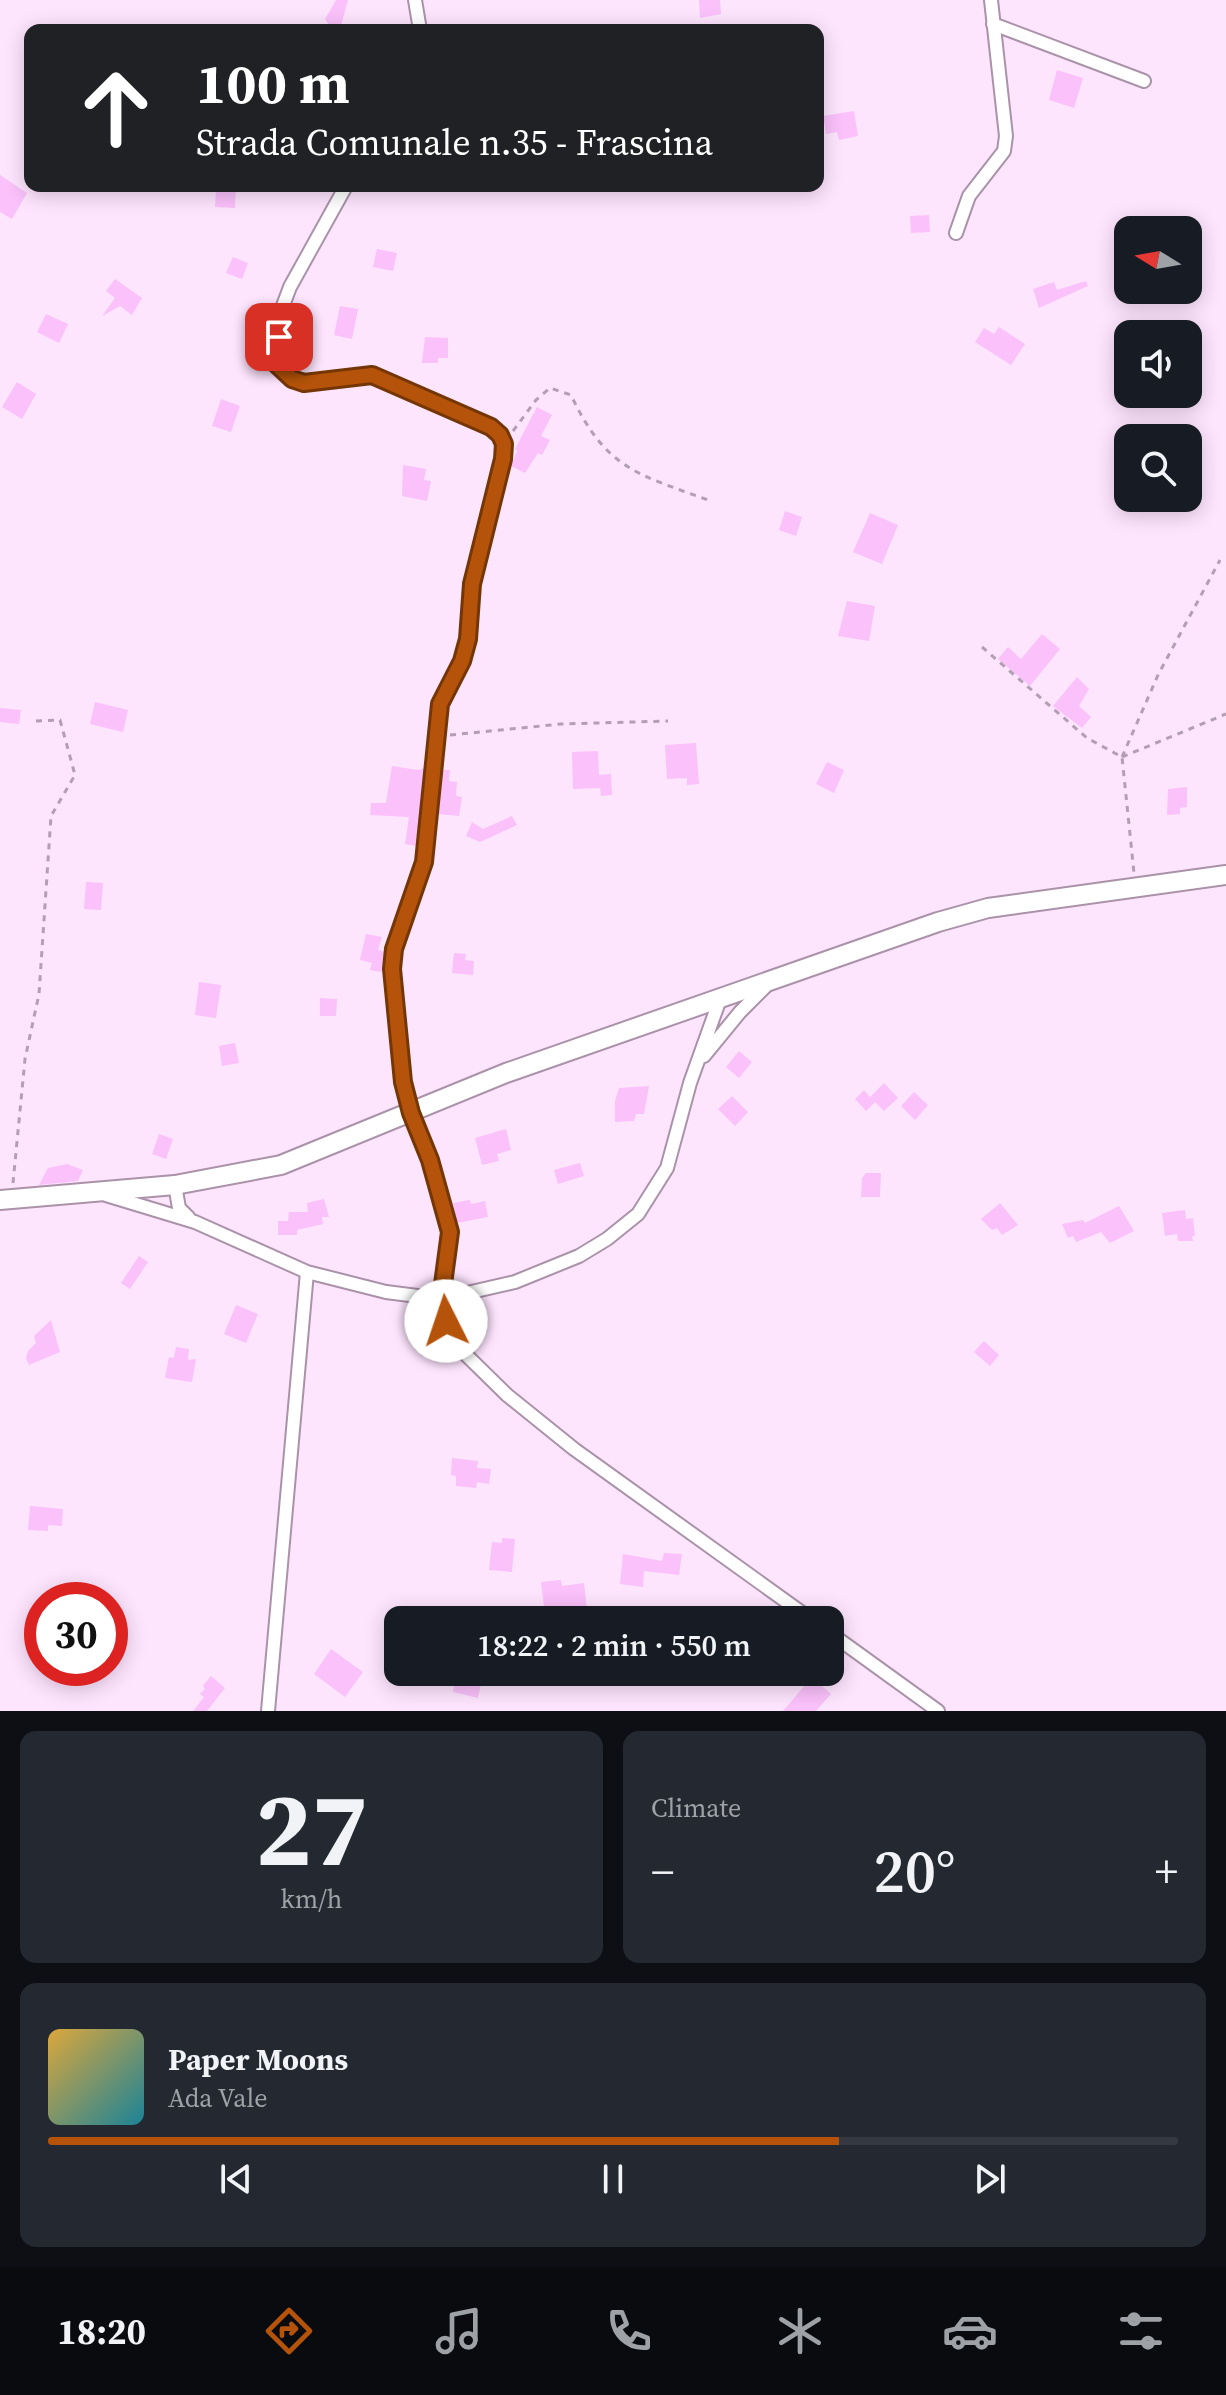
<!DOCTYPE html>
<html lang="en">
<head>
<meta charset="utf-8">
<style>
	:root { --surface:#171b24; --page:#242831; --text:#f1f3f6; --muted:#9ea1a6; --line:#363941; --accent:#b45309 }
	body { margin:0; font-family:"Source Serif 4",serif; background:var(--page); color:var(--text); height:100vh; display:flex; flex-direction:column; font-size:30px; white-space:nowrap }
	* { box-sizing:border-box; margin:0 }
	p { font-size:26px; color:var(--muted) }
	.icon { flex:none; width:44px; height:44px; fill:none; stroke:currentColor; stroke-width:2; stroke-linecap:round; stroke-linejoin:round }
	.map { position:relative; height:1711px; overflow:hidden }
	.details { display:flex; flex-direction:column; gap:20px; padding:20px; background:#0d0f14; flex:1 }
	.details>* { flex:none }
	.top-card { position:absolute; left:24px; top:24px; width:800px; height:168px; border-radius:16px; box-shadow:0 4px 20px #0003; background:#202124; color:#fff; overflow:hidden }
	.needle { width:52px; rotate:281deg }
	.tools { position:absolute; left:1114px; top:216px; display:grid; gap:16px }
	.tools a { display:grid; place-items:center; width:88px; height:88px; border-radius:16px; background:var(--surface); box-shadow:0 4px 20px #0003; font-size:40px }
	.speed { position:absolute; left:24px; top:1582px; display:flex; gap:16px; font-size:40px; font-weight:700; text-align:center }
	.speed>* { display:grid; place-content:center; width:104px; height:104px; border-radius:50%; background:var(--surface); box-shadow:0 4px 20px #0003; line-height:1 }
	.speed .limit { border:12px solid #d22; background:#fff; color:#111 }
	.pin { position:absolute; display:grid; place-items:center; width:68px; height:68px; color:#fff; margin:-34px; border-radius:16px; box-shadow:0 4px 12px #0006 }
	.me { position:absolute; width:88px; margin:-44px; rotate:356deg; stroke-linejoin:round; filter:drop-shadow(0 0 6px #0008) }
	.turn { display:flex; align-items:center; gap:28px; height:168px; padding:0 40px; font-size:36px }
	.turn .icon { width:104px; height:104px; stroke-width:2.5 }
	.turn b { display:block; font-size:56px; line-height:68px }
	.big { font-size:60px; font-weight:600; line-height:1.1 }
	.details .widget { flex:1; display:flex; flex-direction:column; justify-content:center; gap:12px; min-width:0; padding:0 28px; border-radius:16px; background:var(--page) }
	.details .dial { align-items:center; gap:0 }
	.dial b { font-size:104px; line-height:1 }
	.song { display:flex; align-items:center; gap:24px }
	.cover { width:96px; height:96px; border-radius:12px; background:linear-gradient(135deg,hsl(40 70% 55%),hsl(190 70% 35%)) }
	.played { height:8px; border-radius:4px; background:linear-gradient(90deg,var(--accent) 70%,var(--line) 70%) }
	.keys { display:flex; justify-content:space-around; direction:ltr }
	.heat { display:flex; justify-content:space-between; align-items:center; font-size:44px; direction:ltr }
	.details .tiles { flex:1; display:grid; gap:20px; grid-template-columns:1fr 1fr }
	.widget:last-child { grid-column:span 2 }
	.trip { position:absolute; left:384px; top:1606px; width:460px; height:80px; border-radius:16px; background:var(--surface); box-shadow:0 4px 20px #0003; font-weight:600; line-height:80px; text-align:center }
	.menu { display:flex; height:128px; justify-content:space-around; align-items:center; background:#090b0e; color:var(--muted) }
	.menu .icon { width:56px; height:56px }
	.menu .current { color:var(--accent) }
	.menu b { font-size:36px; color:var(--text) }
	.map>svg:first-child { display:block }
	.building { fill:#fac1fb }
	.lines { fill:none; stroke-linecap:round; stroke-linejoin:round }
	.minor-casing { stroke:#aa92a9; stroke-width:16 }
	.secondary-casing { stroke:#aa92a9; stroke-width:22 }
	.path { stroke:#b39fb3; stroke-width:3; stroke-dasharray:6 6; stroke-linecap:butt }
	.minor { stroke:#fff; stroke-width:12 }
	.secondary { stroke:#fff; stroke-width:18 }
	.route-casing { stroke:#753606; stroke-width:20 }
	.route { stroke:#b45309; stroke-width:14 }
</style>
</head>
<body>
<div class="map">
<svg width="1226" height="1711" viewBox="0 0 1226 1711">
	<rect width="100%" height="100%" fill="#fee5fe"/>
	<path class="building" d="M 336,0 L 348,0 L 340,30 L 332,30 L 325,19 Z
		M 699,0 L 720,0 L 721,14 L 700,18 Z
		M 1057,70 L 1083,78 L 1074,108 L 1049,100 Z
		M 854,111 L 858,136 L 839,140 L 837,132 L 826,134 L 823,116 Z
		M 0,175 L 27,193 L 12,219 L 0,212 Z
		M 216,188 L 236,189 L 235,208 L 215,207 Z
		M 929,215 L 930,232 L 911,233 L 910,216 Z
		M 377,249 L 397,253 L 393,271 L 373,267 Z
		M 233,257 L 248,263 L 242,279 L 226,273 Z
		M 115,279 L 142,298 L 132,315 L 120,306 L 102,316 L 115,298 L 106,291 Z
		M 1086,281 L 1088,286 L 1039,308 L 1033,289 L 1054,282 L 1057,290 Z
		M 340,306 L 358,309 L 352,339 L 334,335 Z
		M 46,314 L 68,324 L 59,343 L 37,332 Z
		M 999,327 L 1025,344 L 1011,365 L 975,342 L 984,328 L 994,334 Z
		M 425,337 L 448,338 L 448,358 L 438,358 L 438,363 L 422,363 Z
		M 17,382 L 36,394 L 22,419 L 2,407 Z
		M 221,399 L 240,406 L 231,432 L 212,426 Z
		M 537,407 L 552,415 L 541,436 L 550,440 L 542,455 L 538,453 L 525,473 L 511,466 L 517,451 L 515,449 Z
		M 403,465 L 426,469 L 424,480 L 431,481 L 427,501 L 402,496 Z
		M 785,511 L 802,517 L 796,536 L 779,530 Z
		M 870,513 L 898,525 L 882,564 L 853,552 Z
		M 847,601 L 875,606 L 869,641 L 838,636 Z
		M 1042,634 L 1060,649 L 1030,686 L 998,659 L 1008,647 L 1021,659 Z
		M 1077,677 L 1089,689 L 1079,706 L 1091,717 L 1082,728 L 1053,706 Z
		M 95,702 L 128,710 L 123,732 L 90,724 Z
		M 0,708 L 21,710 L 19,724 L 0,722 Z
		M 696,743 L 699,784 L 687,785 L 687,778 L 667,779 L 665,745 Z
		M 598,751 L 599,775 L 611,774 L 612,795 L 601,796 L 600,788 L 573,789 L 572,752 Z
		M 827,762 L 844,770 L 834,793 L 816,784 Z
		M 392,766 L 418,770 L 425,768 L 417,846 L 405,844 L 409,817 L 370,815 L 371,803 L 386,803 Z
		M 442,770 L 450,770 L 449,781 L 457,782 L 456,796 L 462,797 L 459,816 L 438,814 Z
		M 1187,787 L 1187,807 L 1180,808 L 1180,814 L 1167,815 L 1168,789 Z
		M 512,816 L 517,825 L 480,842 L 466,836 L 472,822 L 483,829 Z
		M 86,882 L 103,883 L 101,910 L 84,909 Z
		M 366,934 L 382,937 L 378,950 L 385,952 L 381,972 L 370,970 L 372,963 L 360,960 Z
		M 454,953 L 466,954 L 465,960 L 474,961 L 473,975 L 452,973 Z
		M 199,982 L 221,985 L 216,1018 L 195,1015 Z
		M 320,998 L 337,999 L 336,1016 L 320,1016 Z
		M 235,1043 L 239,1063 L 222,1066 L 219,1046 Z
		M 739,1051 L 752,1062 L 739,1078 L 726,1067 Z
		M 884,1083 L 898,1098 L 884,1111 L 875,1102 L 866,1111 L 855,1099 L 864,1090 L 870,1097 Z
		M 649,1086 L 644,1114 L 636,1114 L 634,1121 L 615,1122 L 615,1101 L 619,1088 Z
		M 914,1092 L 928,1105 L 915,1120 L 901,1106 Z
		M 732,1096 L 748,1112 L 735,1126 L 718,1109 Z
		M 506,1129 L 511,1150 L 497,1154 L 499,1161 L 482,1165 L 475,1138 Z
		M 159,1134 L 173,1139 L 166,1159 L 152,1154 Z
		M 580,1163 L 584,1176 L 558,1184 L 554,1170 Z
		M 67,1164 L 83,1170 L 78,1181 L 39,1185 L 48,1168 Z
		M 866,1173 L 881,1173 L 880,1197 L 861,1197 L 862,1178 Z
		M 324,1199 L 329,1217 L 322,1217 L 323,1224 L 297,1230 L 297,1235 L 278,1235 L 278,1221 L 288,1221 L 289,1212 L 308,1212 L 307,1203 Z
		M 470,1200 L 471,1204 L 485,1201 L 488,1217 L 457,1223 L 453,1203 Z
		M 1000,1203 L 1018,1225 L 1002,1235 L 997,1228 L 992,1230 L 981,1219 Z
		M 1119,1206 L 1134,1231 L 1110,1243 L 1101,1232 L 1076,1242 L 1073,1236 L 1068,1238 L 1062,1224 L 1083,1220 L 1085,1223 Z
		M 1185,1210 L 1186,1219 L 1193,1218 L 1195,1236 L 1192,1236 L 1193,1241 L 1178,1241 L 1177,1234 L 1165,1236 L 1162,1213 Z
		M 139,1256 L 148,1262 L 130,1289 L 121,1283 Z
		M 236,1305 L 258,1314 L 246,1343 L 224,1334 Z
		M 51,1320 L 60,1352 L 29,1365 L 26,1358 L 28,1351 L 36,1343 L 34,1336 Z
		M 984,1341 L 999,1355 L 990,1366 L 974,1352 Z
		M 176,1347 L 189,1349 L 188,1360 L 196,1359 L 192,1382 L 165,1378 L 169,1357 L 174,1358 Z
		M 452,1458 L 478,1461 L 477,1468 L 491,1469 L 489,1484 L 477,1482 L 476,1488 L 456,1486 L 456,1476 L 451,1475 Z
		M 30,1506 L 63,1509 L 62,1526 L 48,1525 L 48,1531 L 28,1530 Z
		M 502,1538 L 515,1539 L 512,1572 L 489,1570 L 492,1542 L 502,1543 Z
		M 664,1553 L 682,1554 L 679,1575 L 644,1571 L 643,1587 L 620,1584 L 623,1554 L 662,1561 Z
		M 561,1580 L 562,1586 L 584,1583 L 587,1609 L 576,1610 L 577,1619 L 555,1620 L 555,1615 L 545,1615 L 541,1582 Z
		M 331,1649 L 363,1672 L 345,1697 L 314,1674 Z
		M 462,1672 L 483,1674 L 478,1698 L 453,1692 L 456,1675 Z
		M 211,1676 L 225,1688 L 207,1711 L 193,1711 L 204,1697 L 200,1694 L 205,1689 L 203,1686 Z
		M 812,1677 L 831,1694 L 816,1711 L 783,1711 Z"/>
	<g class="lines">
		<defs>
			<path id="minor" d="M 415,0 L 420,30
				M 993,24 L 1144,81
				M 346,186 L 290,287 L 281,311 L 276,364 L 292,379 L 304,383 L 372,375 L 491,427 L 500,435 L 504,444 L 503,459 L 472,584 L 468,639 L 462,661 L 440,704 L 424,862 L 394,949 L 392,969 L 403,1082 L 411,1113 L 430,1160 L 450,1232 L 441,1299 L 446,1321 L 452,1341 L 507,1395 L 574,1449 L 812,1620
				M 956,233 L 969,196 L 1004,151 L 1006,136 L 991,0
				M 704,1056 L 740,1012 L 769,983
				M 175,1185 L 179,1208 L 189,1218
				M 106,1195 L 195,1222 L 307,1272 L 386,1292 L 441,1299 L 515,1282 L 579,1256 L 607,1239 L 638,1214 L 667,1168 L 690,1083 L 720,999
				M 830,1633 L 938,1711
				M 268,1711 L 307,1272"/>
			<path id="secondary" d="M 0,1200 L 175,1185 L 281,1165 L 506,1073 L 938,922 L 988,908 L 1226,875"/>
		</defs>
		<use href="#minor" class="minor-casing"/>
		<use href="#secondary" class="secondary-casing"/>
		<path class="path" d="M 513,431 L 536,400 L 550,388 L 571,395 C 606,469 637,474 708,500
			M 982,647 L 1087,738 L 1122,757 L 1134,873
			M 450,735 L 561,724 L 668,721
			M 1122,757 L 1158,675 L 1220,560
			M 1122,757 L 1226,714
			M 13,1183 L 25,1059 L 39,994 L 51,816 L 75,775 L 60,720 L 35,721"/>
		<use href="#minor" class="minor"/>
		<use href="#secondary" class="secondary"/>
	</g>
	<g class="lines">
		<defs>
			<path id="route" d="M 279,337 L 276,364 L 292,379 L 304,383 L 372,375 L 491,427 L 500,435 L 504,444 L 503,459 L 472,584 L 468,639 L 462,661 L 440,704 L 424,862 L 394,949 L 392,969 L 403,1082 L 411,1113 L 430,1160 L 450,1232 L 441,1299 L 446,1321"/>
		</defs>
		<use href="#route" class="route-casing"/>
		<use href="#route" class="route"/>
	</g>
</svg>
<div class="tools">
<a><svg class="needle" viewBox="-14 -14 28 28"><path d="M0-13l5 13h-10z" fill="#e53935"/><path d="M0 13l5-13h-10z" fill="#9ea1a6"/></svg></a>
<a><svg class="icon" aria-label="sound" viewBox="0 0 24 24"><path d="M4 9h4l5-4v14l-5-4H4zM17 9q2 3 0 6"/></svg></a>
<a><svg class="icon" aria-label="search" viewBox="0 0 24 24"><circle cx="10" cy="10" r="6"/><path d="M15 15l6 6"/></svg></a>
</div>
<div class="speed"><div class="limit">30</div></div>
<div class="pin" style="left:279px;top:337px;background:#d93025"><svg class="icon" aria-label="arrive" viewBox="0 0 24 24"><path d="M6 21V4h12l-3 4 3 4H6"/></svg></div>
<svg class="me" style="left:446px;top:1321px" viewBox="-20 -20 40 40"><circle r="19" fill="#fff"/><path d="M0-13L10 11 0 6-10 11z" fill="#b45309"/></svg>
<div class="trip">18:22 · 2 min · 550 m</div>
<div class="top-card">
<div class="turn"><svg class="icon" aria-label="ahead" viewBox="0 0 24 24"><path d="M12 20V5M6 11l6-6 6 6"/></svg><div><b>100 m</b>Strada Comunale n.35 - Frascina</div></div>
</div>
</div>
<section class="details">
<div class="tiles">
<div class="widget dial"><b>27</b><p>km/h</p></div>
<div class="widget"><p>Climate</p>
<div class="heat"><a>−</a><b class="big">20°</b><a>+</a></div>
</div>
<div class="widget">
<div class="song"><i class="cover"></i><div><b>Paper Moons</b><p>Ada Vale</p></div></div>
<div class="played"></div>
<div class="keys"><svg class="icon" aria-label="previous" viewBox="0 0 24 24"><path d="M18 5L8 12l10 7zM5 5v14"/></svg><svg class="icon" aria-label="pause" viewBox="0 0 24 24"><path d="M8 5v14M16 5v14"/></svg><svg class="icon" aria-label="next" viewBox="0 0 24 24"><path d="M6 5l10 7-10 7zM19 5v14"/></svg></div>
</div>
</div>
</section>
<nav class="menu">
<b>18:20</b>
<svg class="icon current" aria-label="directions" viewBox="0 0 24 24"><path d="M12 3l9 9-9 9-9-9zM9 14v-3h6M13 9l2 2-2 2"/></svg>
<svg class="icon" aria-label="music" viewBox="0 0 24 24"><path d="M9 18V5l10-2v13"/><circle cx="6" cy="18" r="3"/><circle cx="16" cy="16" r="3"/></svg>
<svg class="icon" aria-label="phone" viewBox="0 0 24 24"><path d="M5 4h4l2 5-3 2q2 4 5 5l2-3 5 2v4C11 20 4 13 5 4z"/></svg>
<svg class="icon" aria-label="climate" viewBox="0 0 24 24"><path d="M12 3v18M4 7l16 10M4 17L20 7"/></svg>
<svg class="icon" aria-label="car" viewBox="0 0 24 24"><path d="M5 17H2v-5l4-1 3-4h7l3 4 3 1v5h-3M9 17h6M6 11h13"/><circle cx="7" cy="17" r="2"/><circle cx="17" cy="17" r="2"/></svg>
<svg class="icon" aria-label="filters" viewBox="0 0 24 24"><path d="M4 7h16M4 17h16"/><circle cx="9" cy="7" r="2"/><circle cx="15" cy="17" r="2"/></svg>
</nav>
</body>
</html>
